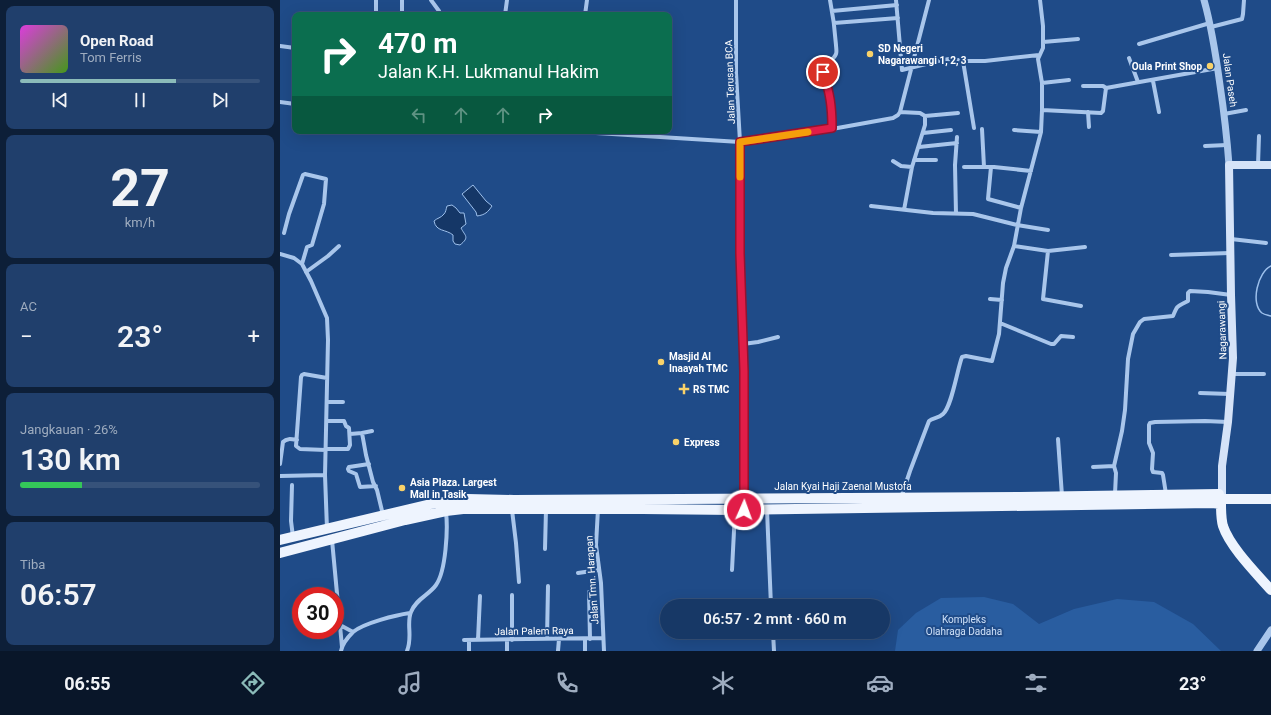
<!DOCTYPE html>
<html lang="id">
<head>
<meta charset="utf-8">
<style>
	:root { --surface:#173866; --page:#203f6c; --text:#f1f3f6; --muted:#9eacbf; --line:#36527a; --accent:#8bbbb9 }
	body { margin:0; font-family:Roboto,sans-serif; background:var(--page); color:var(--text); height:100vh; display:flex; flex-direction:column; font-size:15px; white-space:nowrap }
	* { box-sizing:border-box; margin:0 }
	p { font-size:13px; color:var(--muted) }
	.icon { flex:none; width:22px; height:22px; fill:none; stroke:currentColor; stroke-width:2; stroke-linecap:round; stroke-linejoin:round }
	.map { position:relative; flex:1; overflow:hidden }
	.details { display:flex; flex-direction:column; gap:6px; padding:6px; background:#0d1f38; width:280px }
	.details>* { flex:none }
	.top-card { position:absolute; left:12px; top:12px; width:380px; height:122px; border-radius:8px; box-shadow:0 4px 16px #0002,0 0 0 1px var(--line); background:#0b6e4f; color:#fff; overflow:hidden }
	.speed { position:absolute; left:12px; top:587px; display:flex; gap:8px; font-size:20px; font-weight:700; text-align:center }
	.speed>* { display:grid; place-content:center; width:52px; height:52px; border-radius:50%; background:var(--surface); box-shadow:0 4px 16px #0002,0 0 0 1px var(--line); line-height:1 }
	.speed .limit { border:6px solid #d22; background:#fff; color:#111 }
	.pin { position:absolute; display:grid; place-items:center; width:34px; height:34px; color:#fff; margin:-17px; border:2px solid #fff; border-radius:50%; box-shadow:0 1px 4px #0007 }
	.me { position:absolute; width:44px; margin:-22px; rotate:2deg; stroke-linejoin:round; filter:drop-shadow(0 0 3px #0008) }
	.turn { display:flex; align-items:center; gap:14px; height:84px; padding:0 20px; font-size:18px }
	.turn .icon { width:52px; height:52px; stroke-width:2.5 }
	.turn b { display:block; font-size:28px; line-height:34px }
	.lanes { display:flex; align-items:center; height:38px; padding:0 20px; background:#0003; justify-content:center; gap:20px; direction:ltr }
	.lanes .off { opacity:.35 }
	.big { font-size:30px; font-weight:600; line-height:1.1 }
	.details .card { flex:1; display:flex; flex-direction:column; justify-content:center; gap:6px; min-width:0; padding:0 14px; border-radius:8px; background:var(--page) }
	.details .dial { align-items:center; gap:0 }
	.dial b { font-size:52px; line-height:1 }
	.song { display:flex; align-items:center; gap:12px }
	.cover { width:48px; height:48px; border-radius:6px; background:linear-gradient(135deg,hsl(300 70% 55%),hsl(100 70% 35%)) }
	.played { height:4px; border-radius:2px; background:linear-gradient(90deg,var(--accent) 65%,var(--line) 65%) }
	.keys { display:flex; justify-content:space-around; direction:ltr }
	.heat { display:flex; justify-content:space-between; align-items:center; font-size:22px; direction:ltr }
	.charge { height:6px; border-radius:3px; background:linear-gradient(90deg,#34c759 26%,var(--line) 0) }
	.trip { position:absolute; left:380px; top:599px; width:230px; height:40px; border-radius:20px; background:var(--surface); box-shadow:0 4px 16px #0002,0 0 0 1px var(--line); font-weight:600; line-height:40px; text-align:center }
	.dock { display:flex; height:64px; justify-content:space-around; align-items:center; background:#091629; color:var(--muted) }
	.dock .icon { width:28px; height:28px }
	.dock .on { color:var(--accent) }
	.dock b { font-size:18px; color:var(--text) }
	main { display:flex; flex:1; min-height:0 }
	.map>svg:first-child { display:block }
	.green { fill:#295da0 }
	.water { fill:#153767; stroke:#9dc0ec }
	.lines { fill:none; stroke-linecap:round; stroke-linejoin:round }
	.stream { stroke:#9dc0ec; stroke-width:1.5 }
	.minor { stroke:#a9c6eb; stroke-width:4 }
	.tertiary { stroke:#a9c6eb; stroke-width:7 }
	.secondary { stroke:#d5e3f8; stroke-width:8 }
	.primary { stroke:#eef4fe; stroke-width:10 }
	.route-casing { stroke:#92132f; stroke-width:10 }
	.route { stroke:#e11d48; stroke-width:7 }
	.slow { stroke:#f59e0b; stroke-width:7 }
	.poi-dot { fill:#f9d269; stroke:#1f4b88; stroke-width:1.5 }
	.labels { text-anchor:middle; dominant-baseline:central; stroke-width:4; stroke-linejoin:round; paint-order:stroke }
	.poi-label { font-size:10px; font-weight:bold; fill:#fff; stroke:#1f4b88; text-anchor:start }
	.street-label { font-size:10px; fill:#fff; stroke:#1f4b88 }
	.park-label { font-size:10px; fill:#cee0f8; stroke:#1f4b88 }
</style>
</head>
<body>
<main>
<section class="details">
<div class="card">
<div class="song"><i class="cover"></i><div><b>Open Road</b><p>Tom Ferris</p></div></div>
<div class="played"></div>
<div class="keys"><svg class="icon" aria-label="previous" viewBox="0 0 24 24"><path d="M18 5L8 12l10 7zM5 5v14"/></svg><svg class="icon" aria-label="pause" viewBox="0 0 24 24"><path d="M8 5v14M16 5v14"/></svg><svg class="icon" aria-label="next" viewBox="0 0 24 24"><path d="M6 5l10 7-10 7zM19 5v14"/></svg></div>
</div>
<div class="card dial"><b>27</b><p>km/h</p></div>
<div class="card"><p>AC</p>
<div class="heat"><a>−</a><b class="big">23°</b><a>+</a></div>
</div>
<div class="card"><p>Jangkauan · 26%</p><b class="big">130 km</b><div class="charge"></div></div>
<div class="card"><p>Tiba</p><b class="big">06:57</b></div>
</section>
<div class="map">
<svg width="991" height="651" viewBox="0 0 991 651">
	<rect width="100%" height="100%" fill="#1f4b88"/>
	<path class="green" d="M 704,597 L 733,604 L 759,624 L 794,609 L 837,599 L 874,602 L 913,624 L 941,651 L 615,651 L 618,630 L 636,613 L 661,598 Z"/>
	<path class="water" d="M 193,185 L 206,201 L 212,206 C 208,212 205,215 197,216 L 196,212 L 182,194 Z
		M 172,205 L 176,208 L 180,213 L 184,213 L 186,224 L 181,228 C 185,236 190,237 180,245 L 175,244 L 173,241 L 173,235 C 166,229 156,232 154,221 C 157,218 161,218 164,214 C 166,212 166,209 167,206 Z"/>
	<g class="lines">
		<path class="stream" d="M 991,266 C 978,272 970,303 982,313 C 985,315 988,315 991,316"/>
		<path class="minor" d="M 96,0 L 96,15
			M 122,0 L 122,15
			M 151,0 L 159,11 L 160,15
			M 456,0 L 456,73 L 460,142 L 460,253 L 464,371 L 465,509
			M 550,0 C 553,15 555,30 556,45 C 556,47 557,52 556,54 C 553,62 543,62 543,71 C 550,92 552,107 552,129
			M 616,0 L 622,70 L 658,61 L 669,59 L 686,61 L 705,61 L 759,55
			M 552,11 L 617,5
			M 225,15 L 227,0
			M 305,15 L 307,0
			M 554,23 L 618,18
			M 931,27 L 962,19 L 963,14 L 964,0
			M 763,42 L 798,39
			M 859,44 L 930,23
			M 0,46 L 15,48
			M 849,58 L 858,82
			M 683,61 L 694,128
			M 873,81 L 879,112
			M 762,83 L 789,80
			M 803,86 L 823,86 L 826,88
			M 0,102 L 15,104
			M 762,110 L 821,113 L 823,111 L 826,88 L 938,68
			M 620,112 L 640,113 L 645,116 L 678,113
			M 808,112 L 809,127
			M 944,114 L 966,110
			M 702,129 L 704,167
			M 734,130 L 761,132
			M 284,131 L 460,142 L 552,129 L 613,118 L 618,115 L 620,112 L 649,0
			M 643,133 L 671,130
			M 925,146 L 947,145
			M 639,147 L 677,143
			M 634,160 L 656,160
			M 613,161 L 621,166 L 632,167
			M 978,165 L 979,136
			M 684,167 L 714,167 L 751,171
			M 711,167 L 708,199 L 741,208
			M 591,206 L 653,213 L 693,214 L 737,225 L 768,230
			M 624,210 L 632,167 L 645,125 L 645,116
			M 676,214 L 675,165 L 677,137
			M 4,233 L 9,214 L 23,175 L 25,174 L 46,179 L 44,204 L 32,245 L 27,247 L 22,264
			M 951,239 L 986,243
			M 734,246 L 768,251 L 805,247
			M 768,251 L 763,299 L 801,306
			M 0,254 L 14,258 L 22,264 L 31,281 L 47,318 L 48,340 L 45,475 L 47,529
			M 891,255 L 950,253
			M 26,272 L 48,256 L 59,246
			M 710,299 L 722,300
			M 720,323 L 771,344 L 774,344 L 781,336 L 793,337
			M 463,344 L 478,342 L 498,337
			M 952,374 L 984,374
			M 920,393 L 950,394
			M 47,402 L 63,402
			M 92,431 L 82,433 L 86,455 L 93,482 L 97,490 L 103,515
			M 70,434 L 82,433
			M 778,439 L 782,496
			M 46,449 L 68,449 L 70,445 L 69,428 L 66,426 L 64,421 L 47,421
			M 46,450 L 20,449 L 16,446 L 21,377 L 22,375 L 24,374 L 47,378
			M 0,464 L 3,442 C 7,438 11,439 17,440
			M 89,464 L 69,467 L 68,469 L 69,471 L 76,474 L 80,487 L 96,486
			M 813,467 L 834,466
			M 0,476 L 45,475
			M 12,485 L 11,521 L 13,537
			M 835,494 L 836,473 L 834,466 L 842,431 L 845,410 L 848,359 L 853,334 L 860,322 L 864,319 L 893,316 C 898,304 897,307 908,301 L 908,293 L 910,291 L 928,292 L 951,295
			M 886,494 L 883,475 L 882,473 L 873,472 L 872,469 L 873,453 L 869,443 L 869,425 L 870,423 L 875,422 L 925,421 L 948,422
			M 621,498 L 630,471 L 649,421 C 653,418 659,418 663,414 C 672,406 677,370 682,357 L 686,356 L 712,361 L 719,334 L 723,283 L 726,268 L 734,246 L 741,208 L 761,132 L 762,110 L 762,83 L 758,59 L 763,48 L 763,26 L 760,0
			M 318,509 L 316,545 L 321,583 L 324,651
			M 232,510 L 236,543 L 239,582
			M 487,510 L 491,606
			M 52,540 L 62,647
			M 265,549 L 266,509
			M 452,570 L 455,511
			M 298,573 L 319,570
			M 309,592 L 310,639
			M 60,625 L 73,632
			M 493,632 L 494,651
			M 267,639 L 268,586
			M 184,640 L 323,638
			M 198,640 L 200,596
			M 232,640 L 232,595
			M 61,651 C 62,645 68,637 73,632 C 84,623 116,615 130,613
			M 127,651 C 133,636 126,624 131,612 C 136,599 149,595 156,585 C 166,571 168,529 166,512
			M 189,651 L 189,640
			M 227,651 L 227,640
			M 278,651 L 279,639
			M 305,651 L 305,639"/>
		<path class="tertiary" d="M 924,0 C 932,28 936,56 940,85 C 944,112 947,138 949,165
			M 977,651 L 991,630"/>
		<path class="secondary" d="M 942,494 L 942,466 L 948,422 L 953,358 L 951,295 L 949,165 L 991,165"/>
		<path class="primary" d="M 945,499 L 991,499
			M 941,504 C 941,511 941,519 943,526 C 950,547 976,573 991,590
			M 0,540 L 155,503 L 188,499 L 234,500 L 740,497 L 939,494
			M 0,553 L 125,520 L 166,511 L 183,509 L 363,509 L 455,510 L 932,503 L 941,504"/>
	</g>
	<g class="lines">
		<defs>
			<path id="route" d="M 464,510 L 464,371 L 460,253 L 460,142 L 552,128 C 552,106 550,93 543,72"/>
		</defs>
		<use href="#route" class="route-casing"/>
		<use href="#route" class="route"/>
		<path class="slow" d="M 460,177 L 460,142 L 528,132"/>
	</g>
	<g class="poi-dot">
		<circle cx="590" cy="54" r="4"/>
		<circle cx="930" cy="66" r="4"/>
		<circle cx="381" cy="362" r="4"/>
		<path d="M402 383h4v4h4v4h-4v4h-4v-4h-4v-4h4z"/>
		<circle cx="396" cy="442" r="4"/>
		<circle cx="122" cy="488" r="4"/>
	</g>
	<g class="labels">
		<g class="poi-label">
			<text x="598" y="48">SD Negeri<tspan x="598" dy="12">Nagarawangi 1, 2, 3</tspan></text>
			<text x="922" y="66" text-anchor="end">Oula Print Shop</text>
			<text x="389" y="356">Masjid Al<tspan x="389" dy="12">Inaayah TMC</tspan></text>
			<text x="413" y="389">RS TMC</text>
			<text x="404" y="442">Express</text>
			<text x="130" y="482">Asia Plaza. Largest<tspan x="130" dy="12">Mall in Tasik</tspan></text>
		</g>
		<g class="street-label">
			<text transform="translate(950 80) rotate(82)">Jalan Paseh</text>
			<text transform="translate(450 82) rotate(-92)">Jalan Terusan BCA</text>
			<text transform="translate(942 330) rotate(-92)">Nagarawangi</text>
			<text x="563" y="486">Jalan Kyai Haji Zaenal Mustofa</text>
			<text transform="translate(312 580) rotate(-94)">Jalan Tmn. Harapan</text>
			<text transform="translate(254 631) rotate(-1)">Jalan Palem Raya</text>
		</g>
		<g class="park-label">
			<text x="684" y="619">Kompleks<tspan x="684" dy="12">Olahraga Dadaha</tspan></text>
		</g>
	</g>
</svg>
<div class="speed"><div class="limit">30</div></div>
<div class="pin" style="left:543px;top:72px;background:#d93025"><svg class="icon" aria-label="arrive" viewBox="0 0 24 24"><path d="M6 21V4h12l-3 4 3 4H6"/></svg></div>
<svg class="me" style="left:464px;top:510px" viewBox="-20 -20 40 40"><circle r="17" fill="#e11d48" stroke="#fff" stroke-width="3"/><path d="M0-11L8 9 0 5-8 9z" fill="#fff"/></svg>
<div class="trip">06:57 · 2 mnt · 660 m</div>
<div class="top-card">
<div class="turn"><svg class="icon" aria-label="right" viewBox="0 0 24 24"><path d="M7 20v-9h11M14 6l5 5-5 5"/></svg><div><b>470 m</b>Jalan K.H. Lukmanul Hakim</div></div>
<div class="lanes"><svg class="icon off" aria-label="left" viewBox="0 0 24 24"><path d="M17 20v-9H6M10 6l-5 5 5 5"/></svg><svg class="icon off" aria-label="ahead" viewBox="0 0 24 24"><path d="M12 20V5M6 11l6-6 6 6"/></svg><svg class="icon off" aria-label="ahead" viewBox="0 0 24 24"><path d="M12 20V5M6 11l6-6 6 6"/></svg><svg class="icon" aria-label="right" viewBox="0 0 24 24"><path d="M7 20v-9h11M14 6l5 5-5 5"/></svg></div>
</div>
</div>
</main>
<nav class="dock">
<b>06:55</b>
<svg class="icon on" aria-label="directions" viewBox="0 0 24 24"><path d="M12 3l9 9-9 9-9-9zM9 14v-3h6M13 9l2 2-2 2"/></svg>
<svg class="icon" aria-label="music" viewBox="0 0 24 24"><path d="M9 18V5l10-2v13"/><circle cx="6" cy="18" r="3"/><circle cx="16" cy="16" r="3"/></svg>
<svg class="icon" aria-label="phone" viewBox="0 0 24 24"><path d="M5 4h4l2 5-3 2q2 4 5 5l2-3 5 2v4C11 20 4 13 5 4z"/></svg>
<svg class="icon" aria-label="climate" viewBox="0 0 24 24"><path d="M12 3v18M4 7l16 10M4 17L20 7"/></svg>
<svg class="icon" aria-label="car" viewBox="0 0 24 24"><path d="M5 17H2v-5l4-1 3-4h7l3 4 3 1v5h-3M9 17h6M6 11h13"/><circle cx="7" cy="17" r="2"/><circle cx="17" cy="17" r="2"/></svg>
<svg class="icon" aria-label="filters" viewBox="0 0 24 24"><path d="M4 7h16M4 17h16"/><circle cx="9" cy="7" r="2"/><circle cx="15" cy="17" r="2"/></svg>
<b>23°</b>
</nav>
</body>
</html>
